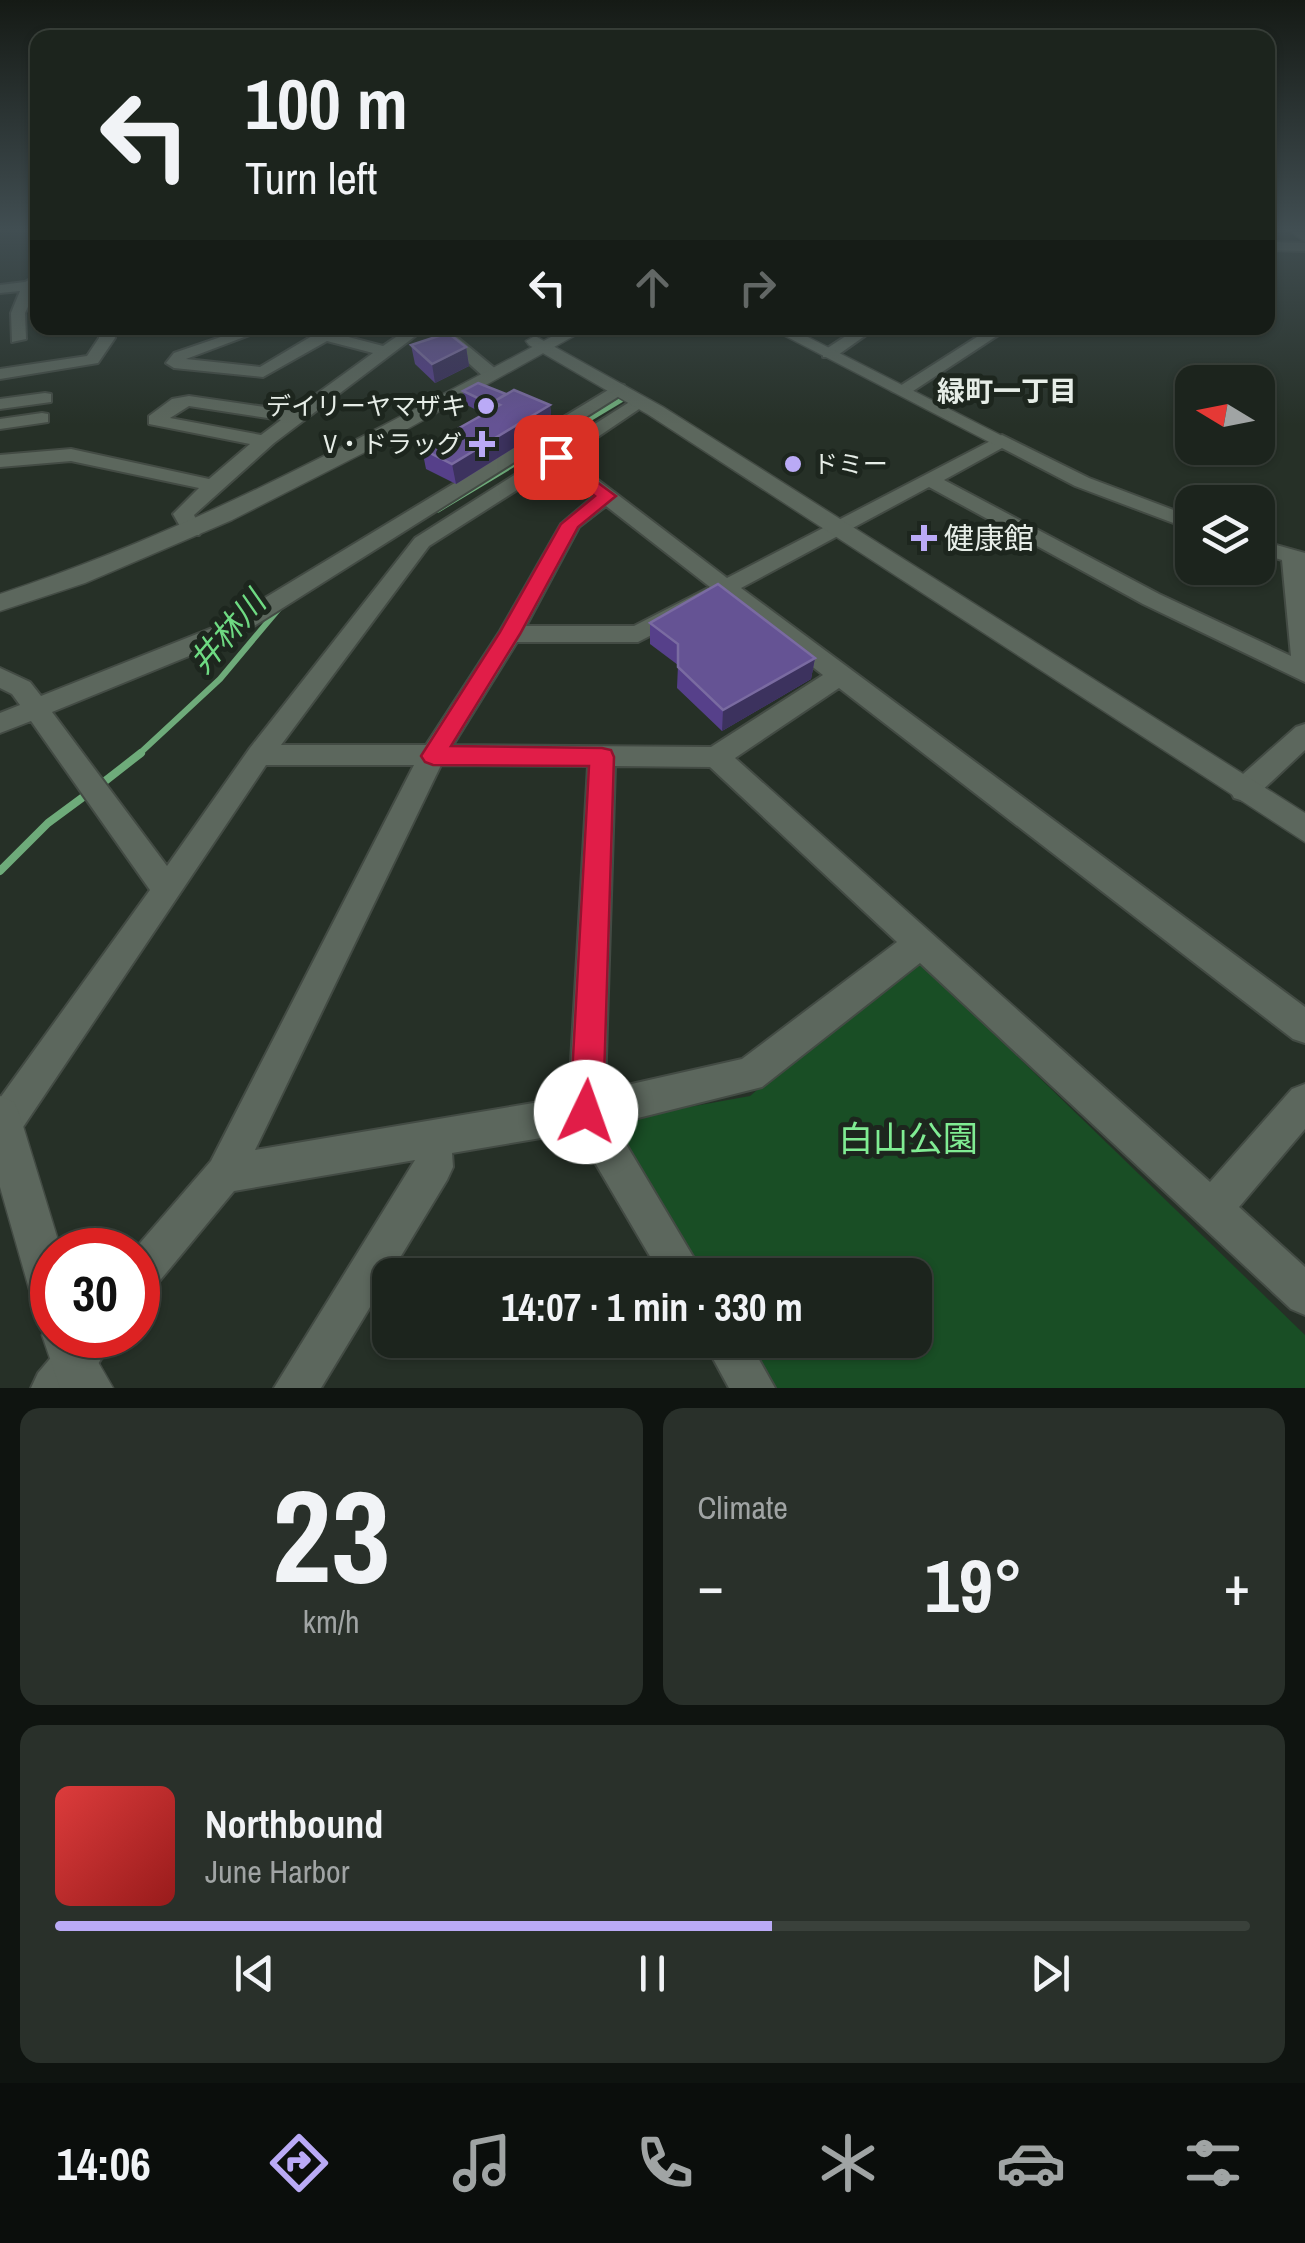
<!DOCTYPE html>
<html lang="en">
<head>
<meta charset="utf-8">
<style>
	:root { --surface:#1c241d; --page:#29302a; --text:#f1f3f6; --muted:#a0a4a4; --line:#3a413b; --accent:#baaaf6 }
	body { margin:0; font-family:"Archivo Narrow","Noto Sans JP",sans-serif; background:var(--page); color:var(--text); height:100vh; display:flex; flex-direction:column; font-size:38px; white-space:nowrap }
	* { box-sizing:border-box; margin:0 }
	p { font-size:32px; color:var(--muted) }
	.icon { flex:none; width:55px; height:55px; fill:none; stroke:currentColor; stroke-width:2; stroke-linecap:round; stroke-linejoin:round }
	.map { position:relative; height:1388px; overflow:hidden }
	.details { display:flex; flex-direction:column; gap:20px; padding:20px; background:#0f1410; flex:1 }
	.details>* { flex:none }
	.hud { position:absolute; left:30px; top:30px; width:1245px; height:305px; border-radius:20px; box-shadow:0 2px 8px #0004,0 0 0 2px var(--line); background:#1c241d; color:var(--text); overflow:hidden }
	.needle { width:65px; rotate:280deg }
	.controls { position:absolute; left:1175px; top:365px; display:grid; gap:20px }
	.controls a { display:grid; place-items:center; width:100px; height:100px; border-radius:20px; background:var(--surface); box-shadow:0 2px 8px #0004,0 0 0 2px var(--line); font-size:50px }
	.speed { position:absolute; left:30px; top:1228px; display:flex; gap:20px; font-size:50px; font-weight:700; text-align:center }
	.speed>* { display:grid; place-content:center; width:130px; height:130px; border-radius:50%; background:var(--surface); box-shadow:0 2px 8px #0004,0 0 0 2px var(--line); line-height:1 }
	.speed .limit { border:15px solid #d22; background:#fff; color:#111 }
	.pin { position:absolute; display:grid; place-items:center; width:85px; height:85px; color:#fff; margin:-42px; border-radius:20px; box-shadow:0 5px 15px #0006 }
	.me { position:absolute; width:110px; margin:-55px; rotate:3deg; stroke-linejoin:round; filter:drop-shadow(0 0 8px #0008) }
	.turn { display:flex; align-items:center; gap:35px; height:210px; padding:0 50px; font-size:45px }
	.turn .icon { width:130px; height:130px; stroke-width:2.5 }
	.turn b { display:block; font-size:70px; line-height:85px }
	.lanes { display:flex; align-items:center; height:95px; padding:0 50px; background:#0003; justify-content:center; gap:50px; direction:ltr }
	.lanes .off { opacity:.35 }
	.big { font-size:75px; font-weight:700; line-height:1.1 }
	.details .widget { flex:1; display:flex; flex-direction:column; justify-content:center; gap:15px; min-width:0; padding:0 35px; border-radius:20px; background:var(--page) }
	.details .dial { align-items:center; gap:0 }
	.dial b { font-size:130px; line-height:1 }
	.song { display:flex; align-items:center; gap:30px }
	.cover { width:120px; height:120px; border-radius:15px; background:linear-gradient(135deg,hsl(0 70% 55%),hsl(0 70% 35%)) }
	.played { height:10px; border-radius:5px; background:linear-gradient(90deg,var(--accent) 60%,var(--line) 60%) }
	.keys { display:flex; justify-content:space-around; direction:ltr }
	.heat { display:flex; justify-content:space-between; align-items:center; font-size:55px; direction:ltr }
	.details .tiles { flex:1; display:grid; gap:20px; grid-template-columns:1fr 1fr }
	.widget:last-child { grid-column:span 2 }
	.trip { position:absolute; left:372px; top:1258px; width:560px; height:100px; border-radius:20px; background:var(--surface); box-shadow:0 2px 8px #0004,0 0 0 2px var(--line); font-weight:700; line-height:100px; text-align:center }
	.tab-bar { display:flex; height:160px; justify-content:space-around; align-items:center; background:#0b0e0c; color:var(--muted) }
	.tab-bar .icon { width:70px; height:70px }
	.tab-bar .current { color:var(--accent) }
	.tab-bar b { font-size:45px; color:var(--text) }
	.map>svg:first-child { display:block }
	.green { fill:#194e25 }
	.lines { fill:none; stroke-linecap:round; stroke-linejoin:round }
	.stream-far2 { stroke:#6eab7a; stroke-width:5 }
	.stream-far1 { stroke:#6eab7a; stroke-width:6 }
	.stream { stroke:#6eab7a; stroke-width:8 }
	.minor-casing { stroke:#434b44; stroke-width:4 }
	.tertiary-casing { stroke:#434b44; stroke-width:3 }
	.secondary-casing { stroke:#434b44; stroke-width:3 }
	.minor { fill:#5c675d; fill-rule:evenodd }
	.tertiary { fill:#5c675d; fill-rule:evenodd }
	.secondary { fill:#5c675d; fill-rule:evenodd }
	.wall { fill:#56408a }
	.shaded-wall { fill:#3c325e }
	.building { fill:#655394; stroke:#7a6ba1; stroke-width:2.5 }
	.route { fill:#e11d48; stroke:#92132f; stroke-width:2.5 }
	.poi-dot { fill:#baaaf6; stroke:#1d261e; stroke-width:4 }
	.labels { text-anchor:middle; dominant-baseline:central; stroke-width:10; stroke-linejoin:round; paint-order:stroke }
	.far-poi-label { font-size:25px; fill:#e6ede7; stroke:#1d261e; text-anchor:end }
	.far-neighbourhood-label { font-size:28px; font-weight:bold; fill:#e6ede7; stroke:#1d261e }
	.poi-label { font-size:30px; fill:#e6ede7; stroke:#1d261e; text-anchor:start }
	.water-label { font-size:32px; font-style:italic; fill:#6eda82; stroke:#1d261e }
	.near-park-label { font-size:35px; fill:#80ec93; stroke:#1d261e }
</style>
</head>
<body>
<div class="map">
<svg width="1305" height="1388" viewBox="0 0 1305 1388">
	<rect width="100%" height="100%" fill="#263027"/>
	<path class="green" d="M 915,957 L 1305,1335 L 1305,1388 L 771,1388 L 741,1340 L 915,1340 L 915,1275 L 701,1275 L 606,1122 L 750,1096 Z"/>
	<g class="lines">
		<path class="stream-far2" d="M 438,510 L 621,400"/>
		<path class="stream-far1" d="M 138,755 L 220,679 L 282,605"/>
		<path class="stream" d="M 100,785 L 141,753
			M 0,871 L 48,823 L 90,792"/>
		<defs>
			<path id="minor" d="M 1268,242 L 1305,243 L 1305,251 L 1268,250 Z
				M 38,275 L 38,286 L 25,313 L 26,339 L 12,342 L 11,313 L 20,291 L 0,293 L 0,285 L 25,282 Z
				M 99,328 L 113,328 L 115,338 L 98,363 L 0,379 L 0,369 L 87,356 L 99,338 Z
				M 247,328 L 268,328 L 186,359 L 260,367 L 312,336 L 292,328 L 314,328 L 383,346 L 409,328 L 426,328 L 274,443 L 194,515 L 202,531 L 199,535 L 185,535 L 173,514 L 199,488 L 71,461 L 0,467 L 0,455 L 71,449 L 209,479 L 250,444 L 149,424 L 149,416 L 172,399 L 189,396 L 293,411 L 373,353 L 327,341 L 263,377 L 174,368 L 166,363 L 174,353 ZM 189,406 L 281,420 L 261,435 L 170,418 Z
				M 430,328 L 446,328 L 497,370 L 497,378 L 485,378 Z
				M 858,328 L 876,328 L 835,357 L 823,357 L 823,351 Z
				M 991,328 L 1009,328 L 907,395 L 892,391 Z
				M 618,384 L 624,385 L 624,393 L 238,636 L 52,712 L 167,866 L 250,748 L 415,538 L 639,396 L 648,401 L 645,405 L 568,457 L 727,578 L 1002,435 L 1089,478 L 1192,517 L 1192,530 L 1075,486 L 1002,448 L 944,480 L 1159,594 L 1291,656 L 1282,560 L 1258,553 L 1258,540 L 1305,553 L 1305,682 L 1143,604 L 929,487 L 741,588 L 1305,1007 L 1305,1043 L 1293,1039 L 839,688 L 735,758 L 1210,1182 L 1292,1089 L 1305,1084 L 1305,1129 L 1239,1207 L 1305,1267 L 1305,1315 L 1291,1309 L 920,963 L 762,1087 L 614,1124 L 704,1275 L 661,1275 L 577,1132 L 452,1153 L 453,1167 L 447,1180 L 321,1388 L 274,1388 L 415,1160 L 234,1191 L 152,1290 L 138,1296 L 138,1250 L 134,1250 L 211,1161 L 414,765 L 266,765 L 17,1136 L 0,1139 L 0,1098 L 150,890 L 31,721 L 0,733 L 0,713 L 20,705 L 12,694 L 0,688 L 0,668 L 30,682 L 41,696 L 222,624 ZM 555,466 L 594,496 L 561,524 L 500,631 L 426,745 L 281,745 L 429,546 ZM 606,506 L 710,587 L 634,626 L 526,626 L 579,527 ZM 724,598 L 823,675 L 711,747 L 453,745 L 517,642 L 638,642 ZM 441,765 L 588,766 L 569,1097 L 255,1150 ZM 615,766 L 710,767 L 897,942 L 742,1059 L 605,1090 Z
				M 45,393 L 51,394 L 51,402 L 0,409 L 0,399 Z
				M 42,413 L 48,414 L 48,422 L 0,429 L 0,419 Z
				M 1305,724 L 1305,750 L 1254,798 L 1244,801 L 1234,798 L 1230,790 L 1234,782 L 1296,727 Z
				M 70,1335 L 116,1335 L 83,1388 L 31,1388 L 38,1373 Z
				M 703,1340 L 748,1340 L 775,1388 L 729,1388 Z"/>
			<path id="tertiary" d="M 1289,230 L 1305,230 L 1305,242 Z
				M 770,328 L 790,328 L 1012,441 L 1009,445 L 995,445 Z
				M 535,336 L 663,407 L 1305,813 L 1305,842 L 649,415 L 529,345 L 526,341 Z
				M 0,1096 L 14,1102 L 20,1116 L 61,1250 L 52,1250 L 52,1314 L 36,1308 L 30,1292 L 0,1187 Z
				M 52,1317 L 52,1335 L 88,1335 L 94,1355 L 113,1388 L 60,1388 L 42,1335 Z"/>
			<path id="secondary" d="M 568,328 L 588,328 L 375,447 L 232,520 L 85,583 L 0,611 L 0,594 C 201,528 383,426 568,328 Z"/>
		</defs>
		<use href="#minor" class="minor-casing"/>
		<use href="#tertiary" class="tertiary-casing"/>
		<use href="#secondary" class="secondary-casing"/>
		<use href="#minor" class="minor"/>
		<use href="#tertiary" class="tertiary"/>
		<use href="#secondary" class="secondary"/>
	</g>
	<path class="wall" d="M 411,345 L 466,347 L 469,366 L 435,383 L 415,364 Z
		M 463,391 L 506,394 L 550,405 L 552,424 L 456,484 L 426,469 L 422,449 L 484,414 L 465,404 Z
		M 650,623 L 815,658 L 811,679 L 722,731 L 677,688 L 678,665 L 650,644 Z"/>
	<path class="shaded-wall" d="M 466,347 L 469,366 L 435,383 L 432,364 Z
		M 550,405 L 552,424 L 456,484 L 452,464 Z
		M 815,658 L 811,679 L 722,731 L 723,710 Z"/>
	<path class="building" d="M 448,333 L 466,347 L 432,364 L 411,345 Z
		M 478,383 L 506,394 L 490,404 L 463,391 Z
		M 514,390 L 550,405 L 452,464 L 422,449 L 500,405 L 493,402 Z
		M 718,584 L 815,658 L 723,710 L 678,667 L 678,644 L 650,623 Z"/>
	<linearGradient id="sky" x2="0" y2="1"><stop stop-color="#151a15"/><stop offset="0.54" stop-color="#414e52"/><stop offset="1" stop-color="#414e52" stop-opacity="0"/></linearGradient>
	<rect width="1305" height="425" fill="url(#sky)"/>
	<path class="route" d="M 556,452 L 616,496 L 578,527 L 520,634 L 451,746 L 602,748 L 611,750 L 614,757 L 603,1112 L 598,1124 L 586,1129 L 575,1124 L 570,1112 L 589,766 L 433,765 L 425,762 L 421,756 L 500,632 L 561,524 L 595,496 L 550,461 L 548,457 Z"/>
	<g class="poi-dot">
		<circle cx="486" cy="406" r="10"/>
		<path d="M477 429h10v10h10v10h-10v10h-10v-10h-10v-10h10z"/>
		<circle cx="793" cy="464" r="10"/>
		<path d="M919 523h10v10h10v10h-10v10h-10v-10h-10v-10h10z"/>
	</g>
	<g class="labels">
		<g class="far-poi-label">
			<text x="466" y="406">デイリーヤマザキ</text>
			<text x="462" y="444">V・ドラッグ</text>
			<text x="813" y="464" text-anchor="start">ドミー</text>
		</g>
		<g class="far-neighbourhood-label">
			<text x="1007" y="391">緑町一丁目</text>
		</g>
		<g class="poi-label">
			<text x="944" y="538">健康館</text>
		</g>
		<g class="water-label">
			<text transform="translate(227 632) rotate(-49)">井林川</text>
		</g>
		<g class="near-park-label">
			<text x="908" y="1138">白山公園</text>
		</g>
	</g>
</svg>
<div class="controls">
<a><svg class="needle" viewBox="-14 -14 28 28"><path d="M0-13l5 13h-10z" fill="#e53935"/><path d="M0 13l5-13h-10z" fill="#a0a4a4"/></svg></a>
<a><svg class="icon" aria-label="layers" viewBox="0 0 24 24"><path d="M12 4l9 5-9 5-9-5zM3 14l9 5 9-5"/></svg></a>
</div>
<div class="speed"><div class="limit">30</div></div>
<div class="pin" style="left:556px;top:457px;background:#d93025"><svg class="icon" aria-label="arrive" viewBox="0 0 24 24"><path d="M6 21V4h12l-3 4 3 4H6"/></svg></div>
<svg class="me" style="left:586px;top:1112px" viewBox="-20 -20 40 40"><circle r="19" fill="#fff"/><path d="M0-13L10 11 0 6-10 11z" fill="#e11d48"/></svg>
<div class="trip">14:07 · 1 min · 330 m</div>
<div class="hud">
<div class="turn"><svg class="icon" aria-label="left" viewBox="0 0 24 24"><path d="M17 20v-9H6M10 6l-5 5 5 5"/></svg><div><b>100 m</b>Turn left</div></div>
<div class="lanes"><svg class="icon" aria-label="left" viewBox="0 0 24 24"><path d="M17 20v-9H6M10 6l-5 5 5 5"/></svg><svg class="icon off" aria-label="ahead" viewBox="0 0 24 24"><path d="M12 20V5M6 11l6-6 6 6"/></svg><svg class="icon off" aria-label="right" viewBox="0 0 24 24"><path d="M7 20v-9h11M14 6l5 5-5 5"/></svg></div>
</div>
</div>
<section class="details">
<div class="tiles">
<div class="widget dial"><b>23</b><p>km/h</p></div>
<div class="widget"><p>Climate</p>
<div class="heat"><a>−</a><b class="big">19°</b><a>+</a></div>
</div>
<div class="widget">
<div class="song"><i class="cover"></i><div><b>Northbound</b><p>June Harbor</p></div></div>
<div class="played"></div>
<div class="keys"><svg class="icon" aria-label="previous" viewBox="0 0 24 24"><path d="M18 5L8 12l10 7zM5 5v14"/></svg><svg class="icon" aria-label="pause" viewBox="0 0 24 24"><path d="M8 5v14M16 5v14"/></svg><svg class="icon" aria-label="next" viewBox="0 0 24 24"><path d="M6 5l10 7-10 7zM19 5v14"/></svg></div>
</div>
</div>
</section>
<nav class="tab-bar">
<b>14:06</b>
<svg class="icon current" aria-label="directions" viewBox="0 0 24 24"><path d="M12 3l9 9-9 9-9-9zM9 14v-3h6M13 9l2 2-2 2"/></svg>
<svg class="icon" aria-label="music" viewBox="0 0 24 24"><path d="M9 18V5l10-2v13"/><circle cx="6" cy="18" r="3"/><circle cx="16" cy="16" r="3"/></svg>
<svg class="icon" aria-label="phone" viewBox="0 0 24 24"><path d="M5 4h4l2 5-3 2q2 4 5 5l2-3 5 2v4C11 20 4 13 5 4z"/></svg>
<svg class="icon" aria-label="climate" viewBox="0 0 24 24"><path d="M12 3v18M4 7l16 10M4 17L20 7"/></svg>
<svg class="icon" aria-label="car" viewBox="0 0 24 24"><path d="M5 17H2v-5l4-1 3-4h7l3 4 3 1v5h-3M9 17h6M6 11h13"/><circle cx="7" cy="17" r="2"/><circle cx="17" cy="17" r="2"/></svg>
<svg class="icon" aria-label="filters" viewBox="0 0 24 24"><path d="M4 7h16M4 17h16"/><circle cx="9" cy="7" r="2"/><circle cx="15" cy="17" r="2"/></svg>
</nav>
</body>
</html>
